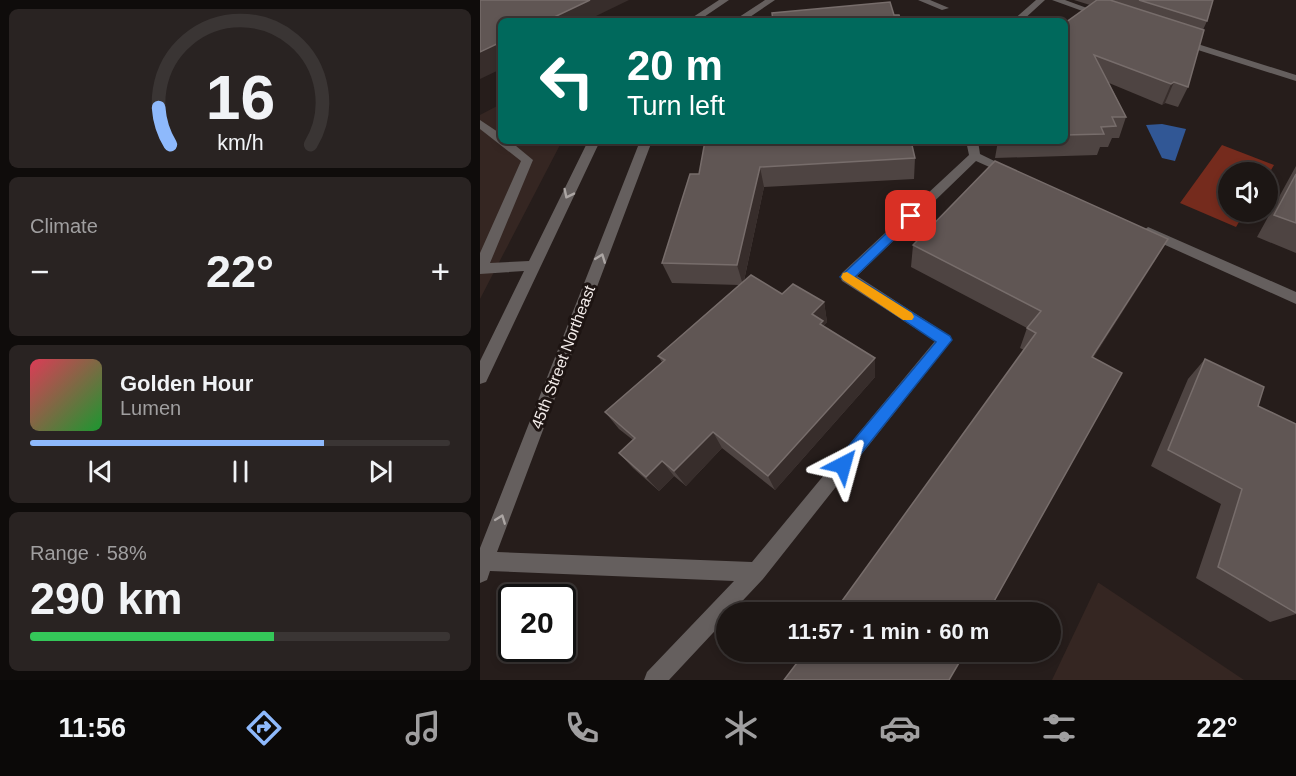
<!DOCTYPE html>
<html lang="en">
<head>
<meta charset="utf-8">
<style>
	:root { --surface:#1c1614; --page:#292322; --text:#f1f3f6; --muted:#a09fa0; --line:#3a3534; --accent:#8eb9fc }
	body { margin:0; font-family:Helvetica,sans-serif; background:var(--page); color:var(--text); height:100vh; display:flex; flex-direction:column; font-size:22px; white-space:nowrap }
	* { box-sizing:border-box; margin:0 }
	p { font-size:20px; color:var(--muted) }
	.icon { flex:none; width:33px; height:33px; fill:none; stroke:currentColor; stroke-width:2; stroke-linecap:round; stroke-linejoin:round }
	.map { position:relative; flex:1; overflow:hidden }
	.panel { display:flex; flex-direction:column; gap:9px; padding:9px; background:#0f0c0b; width:480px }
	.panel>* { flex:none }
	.banner { position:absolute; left:18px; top:18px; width:570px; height:126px; border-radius:9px; box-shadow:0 3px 9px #0003,0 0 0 2px var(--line); background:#00695c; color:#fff; overflow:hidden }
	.controls { position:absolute; left:738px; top:162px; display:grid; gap:12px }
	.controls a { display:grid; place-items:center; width:60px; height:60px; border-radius:50%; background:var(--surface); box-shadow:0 3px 9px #0003,0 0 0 2px var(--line); font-size:30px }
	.speed { position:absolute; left:18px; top:584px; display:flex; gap:12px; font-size:30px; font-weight:700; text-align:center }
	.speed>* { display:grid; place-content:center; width:78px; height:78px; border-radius:50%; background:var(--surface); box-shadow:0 3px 9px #0003,0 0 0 2px var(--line); line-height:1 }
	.speed .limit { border:3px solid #111; border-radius:9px; background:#fff; color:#111 }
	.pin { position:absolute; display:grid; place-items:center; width:51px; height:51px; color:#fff; margin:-26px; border-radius:12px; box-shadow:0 3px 9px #0006 }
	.me { position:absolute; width:66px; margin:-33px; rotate:39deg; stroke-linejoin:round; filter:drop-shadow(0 0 4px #0008) }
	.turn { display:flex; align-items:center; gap:21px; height:126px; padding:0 30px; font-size:27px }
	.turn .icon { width:78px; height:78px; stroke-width:2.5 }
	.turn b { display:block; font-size:42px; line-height:51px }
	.big { font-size:45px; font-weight:800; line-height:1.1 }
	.panel .tile { flex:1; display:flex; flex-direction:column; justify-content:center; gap:9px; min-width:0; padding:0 21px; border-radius:9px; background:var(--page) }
	.panel .dial { align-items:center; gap:0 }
	.dial svg { height:156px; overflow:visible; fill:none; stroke:var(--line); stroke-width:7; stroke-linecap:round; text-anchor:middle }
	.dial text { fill:var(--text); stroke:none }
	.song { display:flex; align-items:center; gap:18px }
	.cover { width:72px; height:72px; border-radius:9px; background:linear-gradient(135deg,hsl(350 70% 55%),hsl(130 70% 35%)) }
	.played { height:6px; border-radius:3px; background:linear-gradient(90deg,var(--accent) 70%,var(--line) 70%) }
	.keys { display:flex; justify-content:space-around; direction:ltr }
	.heat { display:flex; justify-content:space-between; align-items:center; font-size:33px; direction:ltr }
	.charge { height:9px; border-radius:4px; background:linear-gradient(90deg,#34c759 58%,var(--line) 0) }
	.trip { position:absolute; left:236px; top:602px; width:345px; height:60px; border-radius:30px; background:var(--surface); box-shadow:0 3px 9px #0003,0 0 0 2px var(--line); font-weight:800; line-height:60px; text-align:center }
	.menu { display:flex; height:96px; justify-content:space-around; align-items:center; background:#0b0908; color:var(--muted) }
	.menu .icon { width:42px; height:42px }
	.menu .on { color:var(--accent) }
	.menu b { font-size:27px; color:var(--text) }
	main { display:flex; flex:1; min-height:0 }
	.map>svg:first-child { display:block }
	.built { fill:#352622 }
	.green { fill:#752b1d }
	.water { fill:#315795 }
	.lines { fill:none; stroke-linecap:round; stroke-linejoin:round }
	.minor { fill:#655f5e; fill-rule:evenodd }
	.wall { fill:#4e4442 }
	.shaded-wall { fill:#372d2b }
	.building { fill:#605654; stroke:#776d6b; stroke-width:1.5 }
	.oneway { stroke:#aca6a4 }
	.route { fill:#1a73e8; stroke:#114b97; stroke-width:1.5 }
	.slow { fill:#f59e0b }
	.labels { text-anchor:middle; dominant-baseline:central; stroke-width:6; stroke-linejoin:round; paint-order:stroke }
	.street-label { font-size:16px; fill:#f3ecea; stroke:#1d1412 }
</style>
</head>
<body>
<main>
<section class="panel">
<div class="tile dial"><svg viewBox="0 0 100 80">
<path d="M14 69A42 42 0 1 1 86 69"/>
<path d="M14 69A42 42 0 0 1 8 50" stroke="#8eb9fc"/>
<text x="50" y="56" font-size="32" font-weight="700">16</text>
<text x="50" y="72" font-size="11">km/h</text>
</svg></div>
<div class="tile"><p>Climate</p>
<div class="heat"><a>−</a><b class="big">22°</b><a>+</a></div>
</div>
<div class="tile">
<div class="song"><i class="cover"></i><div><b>Golden Hour</b><p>Lumen</p></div></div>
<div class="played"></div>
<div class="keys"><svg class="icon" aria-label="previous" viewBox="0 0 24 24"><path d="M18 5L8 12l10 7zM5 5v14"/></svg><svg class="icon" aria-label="pause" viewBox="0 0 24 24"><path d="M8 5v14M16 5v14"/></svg><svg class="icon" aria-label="next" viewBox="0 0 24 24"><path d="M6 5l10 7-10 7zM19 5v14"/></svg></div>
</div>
<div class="tile"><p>Range · 58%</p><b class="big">290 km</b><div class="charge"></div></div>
</section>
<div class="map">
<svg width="816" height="680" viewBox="0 0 816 680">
	<rect width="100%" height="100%" fill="#261d1b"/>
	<path class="built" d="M 21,104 L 21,141 L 82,141 L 0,299 L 0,115 Z
		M 618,583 L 619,583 L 764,680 L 572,680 Z"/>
	<path class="green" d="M 742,145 L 794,165 L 788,175 L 788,172 L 748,172 L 748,212 L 765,212 L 756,227 L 700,203 Z"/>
	<path class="water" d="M 682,124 L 706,129 L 695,161 L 682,158 L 666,125 Z"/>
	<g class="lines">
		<path class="minor" d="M 239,0 L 249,0 L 218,21 L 207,21 Z
			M 285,0 L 295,0 L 264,21 L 253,21 Z
			M 438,0 L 450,0 L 469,8 L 462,10 Z
			M 556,0 L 565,0 L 542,21 L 532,21 Z
			M 572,0 L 585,0 L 626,15 L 619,17 Z
			M 699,40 L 705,40 L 816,75 L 816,81 L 699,44 Z
			M 0,120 L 21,134 L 21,141 L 30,141 L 53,160 L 10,263 L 49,261 L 108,141 L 120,141 L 6,382 L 0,384 L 0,361 L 44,271 L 0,274 L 0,253 L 41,161 L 0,129 Z
			M 160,141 L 172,141 L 17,552 L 272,562 L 455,341 L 362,281 L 360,277 L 362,273 L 489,155 L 486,141 L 498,141 L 500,154 L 537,172 L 531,176 L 527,175 L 496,161 L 377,276 L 470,336 L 472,340 L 283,579 L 252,612 L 246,612 L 246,619 L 189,680 L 164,680 L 167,672 L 254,581 L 10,571 L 7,580 L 0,583 L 0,548 Z
			M 668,227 L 816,292 L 816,304 L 663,235 L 662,232 Z"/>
	</g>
	<path class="wall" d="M 594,0 L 733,0 L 727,21 L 723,30 L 708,87 L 698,107 L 685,103 L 682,105 L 629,83 L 646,117 L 639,138 L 632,138 L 628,147 L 620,147 L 617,155 L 515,158 L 518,141 L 585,141 L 585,23 L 610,5 Z
		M 225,141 L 435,158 L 434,179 L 284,187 L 264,281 L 302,294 L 344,302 L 347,322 L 343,326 L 395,358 L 395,377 L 295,490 L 242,448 L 206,486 L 194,476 L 179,491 L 153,468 L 139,453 L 153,440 L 139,429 L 125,412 L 182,362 L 178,356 L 259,285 L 192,283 L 182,263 L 219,174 Z
		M 816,166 L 816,253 L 777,237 Z
		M 433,245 L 675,261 L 544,350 L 540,348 L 547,328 L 431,267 Z
		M 725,359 L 778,406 L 816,424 L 816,614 L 790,622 L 716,578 L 741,504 L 671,466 L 708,379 Z"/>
	<path class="shaded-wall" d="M 105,0 L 149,0 L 116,16 L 118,21 L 66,21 Z
		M 21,42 L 21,69 L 0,79 L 0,52 Z
		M 694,82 L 685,103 L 682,105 L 691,84 Z
		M 280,167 L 284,187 L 263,285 L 257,265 Z
		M 688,239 L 675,261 L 602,376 L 612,357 Z
		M 344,302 L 347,322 L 343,326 L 346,340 L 332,314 Z
		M 395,358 L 395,377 L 295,490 L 288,476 Z
		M 233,432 L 242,448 L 206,486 L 194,471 Z
		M 182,461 L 194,476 L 179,491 L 166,477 Z"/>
	<path class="building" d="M 0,0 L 110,0 L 66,21 L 21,21 L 21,42 L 0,52 Z
		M 617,0 L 630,0 L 724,30 L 708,87 L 694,82 L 691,84 L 614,55 L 646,117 L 632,117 L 636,126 L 621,127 L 624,134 L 585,135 L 585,23 Z
		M 659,0 L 733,0 L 727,21 Z
		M 410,2 L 414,15 L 419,15 L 421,21 L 293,21 L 292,13 Z
		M 225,141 L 431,141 L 435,158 L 280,167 L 257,265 L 182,263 L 210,174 L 219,174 Z
		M 515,161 L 688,239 L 612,357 L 642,373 L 508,612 L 354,612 L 556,333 L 547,328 L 561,311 L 433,245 Z
		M 816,174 L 816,223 L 794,215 Z
		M 271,275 L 302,294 L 313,284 L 344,302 L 332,314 L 343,321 L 340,324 L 395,358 L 288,476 L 233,432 L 194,471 L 182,461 L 166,477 L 139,453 L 155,438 L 125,412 L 185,360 L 178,356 Z
		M 725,359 L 784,387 L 778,406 L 816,424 L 816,613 L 738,567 L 762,489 L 688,450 Z
		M 326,651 L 486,651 L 469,680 L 304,680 Z"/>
	<defs><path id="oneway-chevron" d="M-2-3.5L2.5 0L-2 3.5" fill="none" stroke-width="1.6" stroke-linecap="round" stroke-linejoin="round" transform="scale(1.5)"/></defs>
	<g class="oneway">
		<use href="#oneway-chevron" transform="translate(88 194) rotate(116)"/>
		<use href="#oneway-chevron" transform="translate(121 258) rotate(-69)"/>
		<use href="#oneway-chevron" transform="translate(21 519) rotate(-69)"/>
	</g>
	<path class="route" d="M 431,212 L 437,216 L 435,219 L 375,277 L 470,336 L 472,340 L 368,470 L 363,473 L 357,470 L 355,465 L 357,460 L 456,342 L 360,277 L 427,214 Z"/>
	<path class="slow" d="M 367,272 L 432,313 L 434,317 L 432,320 L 423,320 L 363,280 L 361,277 L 363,273 Z"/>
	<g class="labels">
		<g class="street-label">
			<text transform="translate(83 357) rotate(-69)">45th Street Northeast</text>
		</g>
	</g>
</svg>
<div class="controls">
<a><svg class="icon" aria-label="sound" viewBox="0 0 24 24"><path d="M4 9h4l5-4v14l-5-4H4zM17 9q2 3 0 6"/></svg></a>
</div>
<div class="speed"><div class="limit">20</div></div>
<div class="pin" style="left:431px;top:216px;background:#d93025"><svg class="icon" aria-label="arrive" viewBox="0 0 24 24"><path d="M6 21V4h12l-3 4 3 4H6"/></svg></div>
<svg class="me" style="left:363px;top:465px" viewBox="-20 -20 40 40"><path d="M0-17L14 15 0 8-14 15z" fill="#1a73e8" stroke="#fff" stroke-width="4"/></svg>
<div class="trip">11:57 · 1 min · 60 m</div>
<div class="banner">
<div class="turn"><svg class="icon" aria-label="left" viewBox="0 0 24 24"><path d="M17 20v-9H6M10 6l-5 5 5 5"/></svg><div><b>20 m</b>Turn left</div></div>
</div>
</div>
</main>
<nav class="menu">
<b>11:56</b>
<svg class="icon on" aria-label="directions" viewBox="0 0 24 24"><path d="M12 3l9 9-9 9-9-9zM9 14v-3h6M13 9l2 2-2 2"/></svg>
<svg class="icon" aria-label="music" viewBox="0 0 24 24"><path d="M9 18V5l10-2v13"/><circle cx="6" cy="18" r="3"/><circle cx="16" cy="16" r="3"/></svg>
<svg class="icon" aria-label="phone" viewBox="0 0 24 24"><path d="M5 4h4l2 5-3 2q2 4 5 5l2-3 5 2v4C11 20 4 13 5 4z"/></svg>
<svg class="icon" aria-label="climate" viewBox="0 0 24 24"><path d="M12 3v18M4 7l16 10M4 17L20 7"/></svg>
<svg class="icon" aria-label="car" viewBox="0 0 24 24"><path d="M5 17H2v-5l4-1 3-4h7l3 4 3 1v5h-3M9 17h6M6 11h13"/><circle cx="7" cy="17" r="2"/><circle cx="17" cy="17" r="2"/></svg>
<svg class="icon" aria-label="filters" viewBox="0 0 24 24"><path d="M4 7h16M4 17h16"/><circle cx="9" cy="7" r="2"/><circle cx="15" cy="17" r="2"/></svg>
<b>22°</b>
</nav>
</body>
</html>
